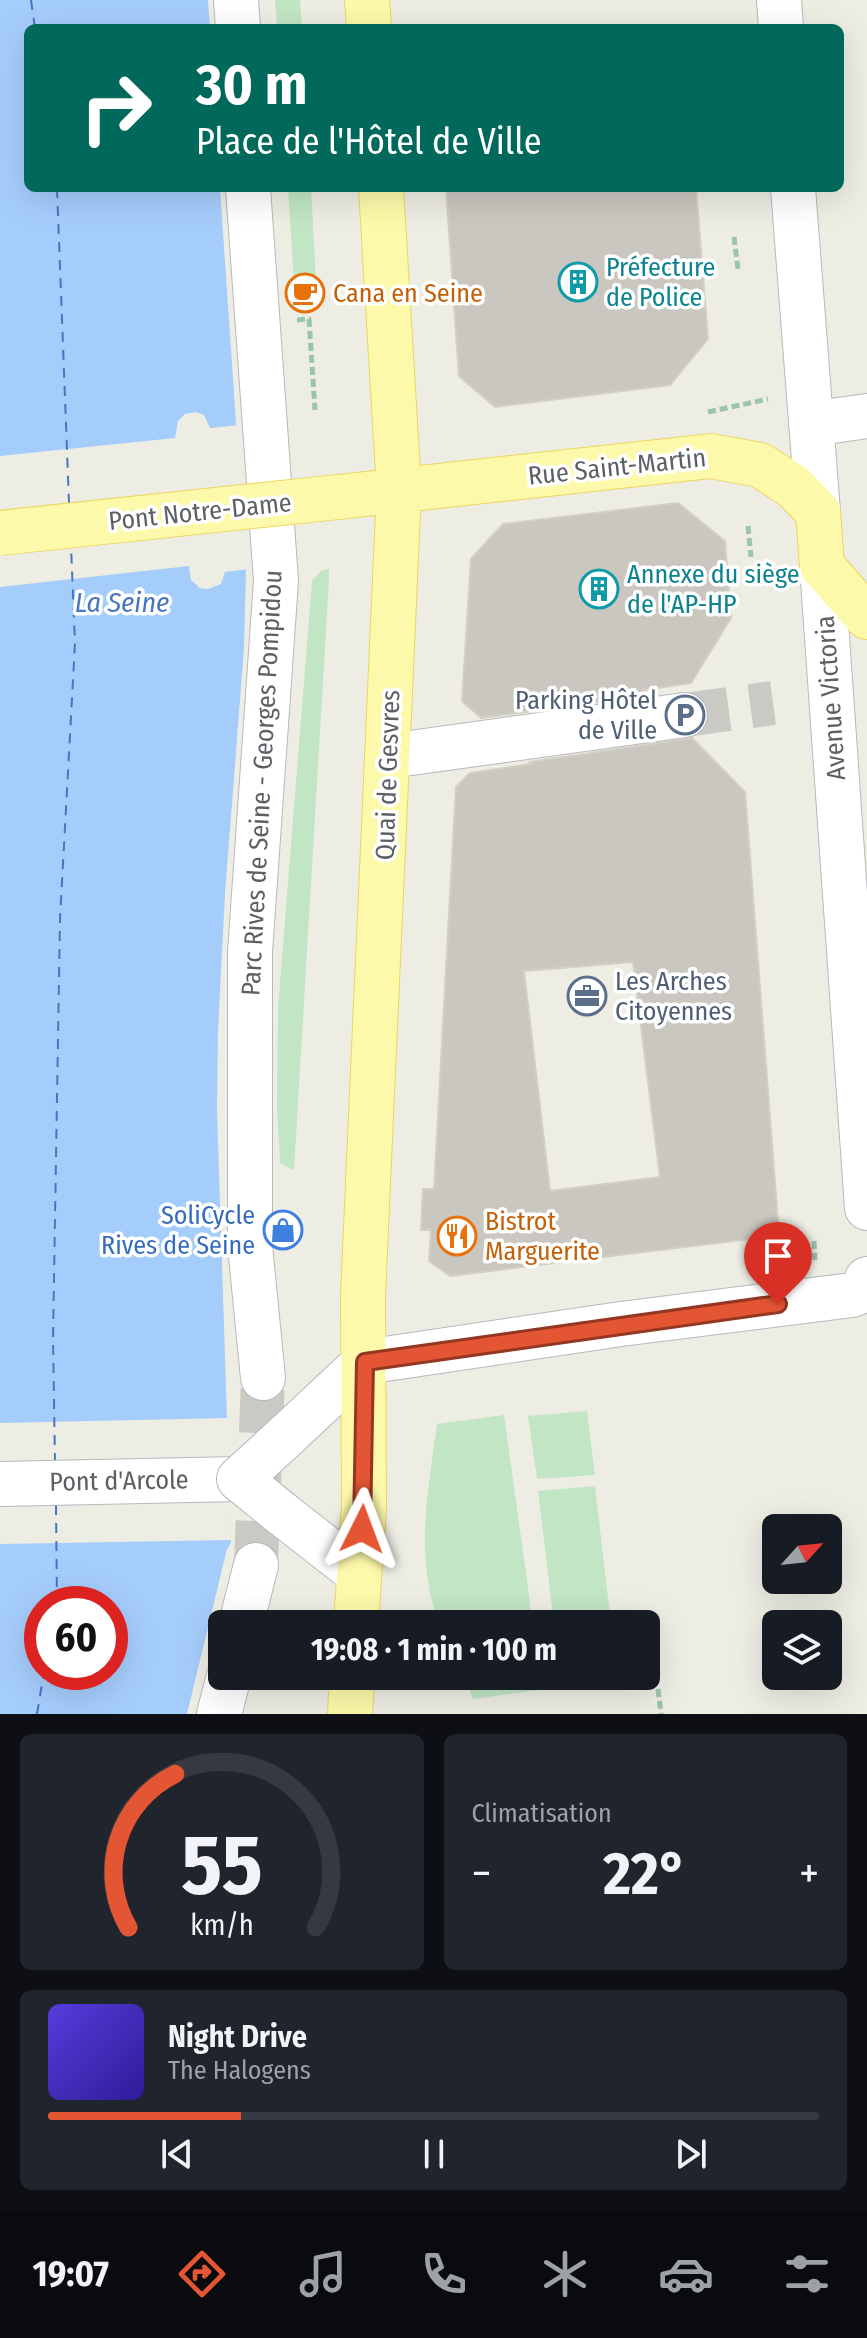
<!DOCTYPE html>
<html lang="fr">
<head>
<meta charset="utf-8">
<style>
	:root { --surface:#171b24; --page:#20242c; --text:#f1f3f6; --muted:#9ea1a6; --line:#363941; --accent:#e45534 }
	body { margin:0; font-family:"Fira Sans Condensed",sans-serif; background:var(--page); color:var(--text); height:100vh; display:flex; flex-direction:column; font-size:30px; white-space:nowrap }
	* { box-sizing:border-box; margin:0 }
	p { font-size:26px; color:var(--muted) }
	.icon { flex:none; width:44px; height:44px; fill:none; stroke:currentColor; stroke-width:2; stroke-linecap:round; stroke-linejoin:round }
	.map { position:relative; height:1714px; overflow:hidden }
	.side { display:flex; flex-direction:column; gap:20px; padding:20px; background:#0d0f14; flex:1 }
	.side>* { flex:none }
	.guide { position:absolute; left:24px; top:24px; width:820px; height:168px; border-radius:12px; box-shadow:0 8px 32px #0002; background:#00695c; color:#fff; overflow:hidden }
	.needle { width:52px; rotate:63deg }
	.buttons { position:absolute; left:762px; top:1514px; display:grid; gap:16px }
	.buttons a { display:grid; place-items:center; width:80px; height:80px; border-radius:12px; background:var(--surface); box-shadow:0 8px 32px #0002; font-size:40px }
	.speed { position:absolute; left:24px; top:1586px; display:flex; gap:16px; font-size:40px; font-weight:700; text-align:center }
	.speed>* { display:grid; place-content:center; width:104px; height:104px; border-radius:50%; background:var(--surface); box-shadow:0 8px 32px #0002; line-height:1 }
	.speed .limit { border:12px solid #d22; background:#fff; color:#111 }
	.pin { position:absolute; display:grid; place-items:center; width:68px; height:68px; color:#fff; margin:-82px -34px; border-radius:50% 50% 50% 0; rotate:-45deg; box-shadow:0 0 8px #0007 }
	.pin .icon { rotate:45deg }
	.me { position:absolute; width:88px; margin:-44px; rotate:3deg; stroke-linejoin:round; filter:drop-shadow(0 0 6px #0008) }
	.turn { display:flex; align-items:center; gap:28px; height:168px; padding:0 40px; font-size:36px }
	.turn .icon { width:104px; height:104px; stroke-width:2.5 }
	.turn b { display:block; font-size:56px; line-height:68px }
	.big { font-size:60px; font-weight:700; line-height:1.1 }
	.side .tile { flex:1; display:flex; flex-direction:column; justify-content:center; gap:12px; min-width:0; padding:0 28px; border-radius:12px; background:var(--page) }
	.side .dial { align-items:center; gap:0 }
	.dial svg { height:208px; overflow:visible; fill:none; stroke:var(--line); stroke-width:7; stroke-linecap:round; text-anchor:middle }
	.dial text { fill:var(--text); stroke:none }
	.song { display:flex; align-items:center; gap:24px }
	.cover { width:96px; height:96px; border-radius:12px; background:linear-gradient(135deg,hsl(250 70% 55%),hsl(250 70% 35%)) }
	.played { height:8px; border-radius:4px; background:linear-gradient(90deg,var(--accent) 25%,var(--line) 25%) }
	.keys { display:flex; justify-content:space-around; direction:ltr }
	.heat { display:flex; justify-content:space-between; align-items:center; font-size:44px; direction:ltr }
	.side .tiles { flex:1; display:grid; gap:20px; grid-template-columns:1fr 1fr }
	.tile:last-child { grid-column:span 2 }
	.trip { position:absolute; left:208px; top:1610px; width:452px; height:80px; border-radius:12px; background:var(--surface); box-shadow:0 8px 32px #0002; font-weight:700; line-height:80px; text-align:center }
	.tab-bar { display:flex; height:128px; justify-content:space-around; align-items:center; background:#090b0e; color:var(--muted) }
	.tab-bar .icon { width:56px; height:56px }
	.tab-bar .on { color:var(--accent) }
	.tab-bar b { font-size:36px; color:var(--text) }
	.map>svg:first-child { display:block }
	.green { fill:#c1e5c5 }
	.water { fill:#a5cdfc; fill-rule:evenodd }
	.pier { fill:#eeede4 }
	.lines { fill:none; stroke-linecap:round; stroke-linejoin:round }
	.ferry { stroke:#4875c0; stroke-width:2; stroke-dasharray:10 8; stroke-linecap:butt }
	.building { fill:#cac7c1; stroke:#d3cfc2; stroke-width:2; fill-rule:evenodd }
	.minor-tunnel { stroke:#cacac4; stroke-width:44; stroke-dasharray:44 22; stroke-linecap:butt }
	.minor-casing { stroke:#b6b9be; stroke-width:46 }
	.major-casing { stroke:#edd55e; stroke-width:46 }
	.path { stroke:#9ac5ab; stroke-width:5; stroke-dasharray:8 4; stroke-linecap:butt }
	.minor { stroke:#fff; stroke-width:44 }
	.major { stroke:#fdf9aa; stroke-width:44 }
	.minor-bridge-casing { stroke:#b6b9be; stroke-width:46; stroke-linecap:butt }
	.major-bridge-casing { stroke:#edd55e; stroke-width:46; stroke-linecap:butt }
	.minor-bridge { stroke:#fff; stroke-width:44 }
	.major-bridge { stroke:#fdf9aa; stroke-width:44 }
	.route-casing { stroke:#943722; stroke-width:20 }
	.route { stroke:#e45534; stroke-width:14 }
	.labels { text-anchor:middle; dominant-baseline:central; stroke-width:7; stroke-linejoin:round; paint-order:stroke }
	.culture-label { font-size:26px; fill:#0d838f; stroke:#fff; text-anchor:start }
	.food-label { font-size:26px; fill:#c56008; stroke:#fff; text-anchor:start }
	.street-label { font-size:26px; fill:#5c5f64; stroke:#fff }
	.service-label { font-size:26px; fill:#4e5e75; stroke:#fff; text-anchor:end }
	.shop-label { font-size:26px; fill:#366cbe; stroke:#fff; text-anchor:end }
	.water-label { font-size:28px; font-style:italic; fill:#4875c0; stroke:#fff }
</style>
</head>
<body>
<div class="map">
<svg width="867" height="1714" viewBox="0 0 867 1714">
	<rect width="100%" height="100%" fill="#eeede4"/>
	<path class="green" d="M 275,0 L 300,0 L 302,28 L 277,28 Z
		M 288,188 L 311,188 L 316,282 L 294,281 Z
		M 329,569 L 329,580 L 294,1170 L 280,1163 L 277,1109 L 278,1008 L 312,581 L 322,570 Z
		M 587,1411 L 595,1475 L 537,1479 L 528,1416 Z
		M 504,1415 L 533,1624 L 439,1624 C 414,1555 428,1494 437,1424 Z
		M 595,1486 L 611,1624 L 554,1624 L 538,1491 Z
		M 463,1676 L 539,1676 L 541,1690 L 473,1699 Z"/>
	<path class="water" d="M 0,0 L 208,0 L 210,28 L 28,28 L 28,188 L 220,188 L 246,570 L 244,648 L 225,894 L 218,1031 L 217,1110 L 231,1543 L 227,1549 L 187,1714 L 0,1714 ZM 42,1604 L 110,1604 L 110,1672 L 42,1672 Z"/>
	<path class="pier" d="M 196,412 L 204,415 L 210,428 L 240,425 L 250,569 L 225,572 L 221,584 L 208,589 L 200,588 L 191,580 L 189,566 L 0,587 L 0,456 L 175,438 L 178,421 L 185,414 Z
		M 229,1418 L 231,1540 L 0,1544 L 0,1423 Z"/>
	<g class="lines">
		<path class="ferry" d="M 31,0 L 35,28
			M 57,188 L 69,503
			M 55,1463 L 53,1338 L 60,919 L 75,643 L 71,546
			M 56,1505 L 57,1604
			M 37,1714 L 44,1672"/>
	</g>
	<path class="building" d="M 446,188 L 696,188 L 708,339 L 670,385 L 495,407 L 459,376 Z
		M 678,503 L 725,541 L 731,618 L 691,683 L 643,690 L 649,695 L 481,718 L 462,701 L 471,559 L 503,524 Z
		M 692,738 L 745,792 L 778,1222 L 766,1237 L 450,1276 L 429,1261 L 431,1230 L 421,1230 L 423,1189 L 434,1189 L 456,787 L 470,773 L 532,764 L 530,762 ZM 633,962 L 660,1177 L 550,1191 L 524,971 Z"/>
	<g class="lines">
		<path class="minor-tunnel" d="M 685,715 L 773,703
			M 256,1565 L 263,1378"/>
		<defs>
			<path id="minor" d="M 236,0 L 238,28
				M 779,0 L 781,28
				M 248,188 L 276,581 L 250,952 L 250,1246 L 263,1378
				M 793,188 L 818,512
				M 811,424 L 867,416
				M 822,566 L 867,1208
				M 389,756 L 685,715
				M 286,1436 L 365,1362 L 621,1324 L 852,1295 L 864,1290 L 867,1279
				M 0,1484 L 239,1479
				M 281,1513 L 359,1574
				M 241,1624 L 256,1565
				M 219,1714 L 229,1676"/>
			<path id="major" d="M 367,0 L 369,28
				M 338,497 L 711,456 L 760,465 L 794,487 L 818,512 L 822,566 L 867,617
				M 356,1624 L 364,1506 L 363,1295 L 399,490 L 381,188
				M 350,1714 L 352,1676"/>
		</defs>
		<use href="#minor" class="minor-casing"/>
		<use href="#major" class="major-casing"/>
		<path class="path" d="M 734,237 L 738,269
			M 297,320 L 309,319 L 315,410
			M 708,412 L 768,399
			M 748,526 L 751,557
			M 814,1241 L 815,1260
			M 658,1689 L 661,1714"/>
		<use href="#minor" class="minor"/>
		<use href="#major" class="major"/>
		<defs>
			<path id="minor-bridge" d="M 281,1513 L 239,1479 L 286,1436"/>
			<path id="major-bridge" d="M 0,533 L 338,497"/>
		</defs>
		<use href="#minor-bridge" class="minor-bridge-casing"/>
		<use href="#major-bridge" class="major-bridge-casing"/>
		<use href="#minor-bridge" class="minor-bridge"/>
		<use href="#major-bridge" class="major-bridge"/>
	</g>
	<g class="lines">
		<defs>
			<path id="route" d="M 362,1529 L 365,1362 L 778,1304"/>
		</defs>
		<use href="#route" class="route-casing"/>
		<use href="#route" class="route"/>
	</g>
	<defs>
		<symbol id="building-ring" viewBox="-11 -11 22 22"><circle r="9.5" fill="#fff" stroke="#0f9aa8" stroke-width="1.5"/><path d="M-4-6H4V6H1V3H-1V6H-4ZM-2.5-4.3h1.7v1.8h-1.7ZM.8-4.3h1.7v1.8H.8ZM-2.5-1h1.7V.8h-1.7ZM.8-1h1.7V.8H.8Z" fill="#0f9aa8"/></symbol>
		<symbol id="cafe-ring" viewBox="-11 -11 22 22"><circle r="9.5" fill="#fff" stroke="#e8710a" stroke-width="1.5"/><path d="M-5.5-4.5H6V0H3Q3 3.5 0 3.5H-2.5Q-5.5 3.5-5.5 0ZM3-3.2v2h1.7v-2ZM-6 4.5H4V6H-6Z" fill="#e8710a"/></symbol>
		<symbol id="parking-ring" viewBox="-11 -11 22 22"><circle r="9.5" fill="#fff" stroke="#5c6f8a" stroke-width="1.5"/><path d="M-3.5-5.5H1a3.5 3.5 0 0 1 0 7H-1V5.5H-3.5ZM-1-3.4V-.6H.8a1.4 1.4 0 0 0 0-2.8Z" fill="#5c6f8a"/></symbol>
		<symbol id="office-ring" viewBox="-11 -11 22 22"><circle r="9.5" fill="#fff" stroke="#5c6f8a" stroke-width="1.5"/><path d="M-6-3h4V-5.5h4V-3h4V5H-6ZM-1-4.5V-3h2v-1.5ZM-6 0V1H6V0Z" fill="#5c6f8a"/></symbol>
		<symbol id="shop-ring" viewBox="-11 -11 22 22"><circle r="9.5" fill="#fff" stroke="#3f7fe0" stroke-width="1.5"/><path d="M-5-2.5h2.3a2.7 3.5 0 0 1 5.4 0H5L5.5 6h-11ZM-1.5-2.5h3a1.5 2.3 0 0 0-3 0Z" fill="#3f7fe0"/></symbol>
		<symbol id="restaurant-ring" viewBox="-11 -11 22 22"><circle r="9.5" fill="#fff" stroke="#e8710a" stroke-width="1.5"/><path d="M-5-6h1v4h1v-4h1v4h1v-4h1v5L-1.5 .5V6h-2V.5L-5-1ZM5-6V6H3V1.5H1.5Q1.5-4 5-6Z" fill="#e8710a"/></symbol>
	</defs>
	<g fill-rule="evenodd">
		<use href="#building-ring" x="556" y="260" width="44" height="44"/>
		<use href="#cafe-ring" x="283" y="271" width="44" height="44"/>
		<use href="#building-ring" x="577" y="567" width="44" height="44"/>
		<use href="#parking-ring" x="663" y="693" width="44" height="44"/>
		<use href="#office-ring" x="565" y="974" width="44" height="44"/>
		<use href="#shop-ring" x="261" y="1208" width="44" height="44"/>
		<use href="#restaurant-ring" x="435" y="1214" width="44" height="44"/>
	</g>
	<g class="labels">
		<g class="culture-label">
			<text x="606" y="267">Préfecture<tspan x="606" dy="30">de Police</tspan></text>
			<text x="627" y="574">Annexe du siège<tspan x="627" dy="30">de l'AP-HP</tspan></text>
		</g>
		<g class="food-label">
			<text x="333" y="293">Cana en Seine</text>
			<text x="485" y="1221">Bistrot<tspan x="485" dy="30">Marguerite</tspan></text>
		</g>
		<g class="street-label">
			<text transform="translate(617 467) rotate(-6)">Rue Saint-Martin</text>
			<text transform="translate(200 512) rotate(-6)">Pont Notre-Dame</text>
			<text transform="translate(831 698) rotate(-94)">Avenue Victoria</text>
			<text transform="translate(388 775) rotate(-88)">Quai de Gesvres</text>
			<text transform="translate(262 783) rotate(-87)">Parc Rives de Seine - Georges Pompidou</text>
			<text transform="translate(119 1481) rotate(-1)">Pont d'Arcole</text>
		</g>
		<g class="service-label">
			<text x="657" y="700">Parking Hôtel<tspan x="657" dy="30">de Ville</tspan></text>
			<text x="615" y="981" text-anchor="start">Les Arches<tspan x="615" dy="30">Citoyennes</tspan></text>
		</g>
		<g class="shop-label">
			<text x="255" y="1215">SoliCycle<tspan x="255" dy="30">Rives de Seine</tspan></text>
		</g>
		<g class="water-label">
			<text x="122" y="602">La Seine</text>
		</g>
	</g>
</svg>
<div class="buttons">
<a><svg class="needle" viewBox="-14 -14 28 28"><path d="M0-13l5 13h-10z" fill="#e53935"/><path d="M0 13l5-13h-10z" fill="#9ea1a6"/></svg></a>
<a><svg class="icon" aria-label="layers" viewBox="0 0 24 24"><path d="M12 4l9 5-9 5-9-5zM3 14l9 5 9-5"/></svg></a>
</div>
<div class="speed"><div class="limit">60</div></div>
<div class="pin" style="left:778px;top:1304px;background:#d93025"><svg class="icon" aria-label="arrive" viewBox="0 0 24 24"><path d="M6 21V4h12l-3 4 3 4H6"/></svg></div>
<svg class="me" style="left:362px;top:1529px" viewBox="-20 -20 40 40"><path d="M0-17L14 15 0 8-14 15z" fill="#e45534" stroke="#fff" stroke-width="4"/></svg>
<div class="trip">19:08 · 1 min · 100 m</div>
<div class="guide">
<div class="turn"><svg class="icon" aria-label="right" viewBox="0 0 24 24"><path d="M7 20v-9h11M14 6l5 5-5 5"/></svg><div><b>30 m</b>Place de l'Hôtel de Ville</div></div>
</div>
</div>
<section class="side">
<div class="tiles">
<div class="tile dial"><svg viewBox="0 0 100 80">
<path d="M14 69A42 42 0 1 1 86 69"/>
<path d="M14 69A42 42 0 0 1 32 10" stroke="#e45534"/>
<text x="50" y="56" font-size="32" font-weight="700">55</text>
<text x="50" y="72" font-size="11">km/h</text>
</svg></div>
<div class="tile"><p>Climatisation</p>
<div class="heat"><a>−</a><b class="big">22°</b><a>+</a></div>
</div>
<div class="tile">
<div class="song"><i class="cover"></i><div><b>Night Drive</b><p>The Halogens</p></div></div>
<div class="played"></div>
<div class="keys"><svg class="icon" aria-label="previous" viewBox="0 0 24 24"><path d="M18 5L8 12l10 7zM5 5v14"/></svg><svg class="icon" aria-label="pause" viewBox="0 0 24 24"><path d="M8 5v14M16 5v14"/></svg><svg class="icon" aria-label="next" viewBox="0 0 24 24"><path d="M6 5l10 7-10 7zM19 5v14"/></svg></div>
</div>
</div>
</section>
<nav class="tab-bar">
<b>19:07</b>
<svg class="icon on" aria-label="directions" viewBox="0 0 24 24"><path d="M12 3l9 9-9 9-9-9zM9 14v-3h6M13 9l2 2-2 2"/></svg>
<svg class="icon" aria-label="music" viewBox="0 0 24 24"><path d="M9 18V5l10-2v13"/><circle cx="6" cy="18" r="3"/><circle cx="16" cy="16" r="3"/></svg>
<svg class="icon" aria-label="phone" viewBox="0 0 24 24"><path d="M5 4h4l2 5-3 2q2 4 5 5l2-3 5 2v4C11 20 4 13 5 4z"/></svg>
<svg class="icon" aria-label="climate" viewBox="0 0 24 24"><path d="M12 3v18M4 7l16 10M4 17L20 7"/></svg>
<svg class="icon" aria-label="car" viewBox="0 0 24 24"><path d="M5 17H2v-5l4-1 3-4h7l3 4 3 1v5h-3M9 17h6M6 11h13"/><circle cx="7" cy="17" r="2"/><circle cx="17" cy="17" r="2"/></svg>
<svg class="icon" aria-label="filters" viewBox="0 0 24 24"><path d="M4 7h16M4 17h16"/><circle cx="9" cy="7" r="2"/><circle cx="15" cy="17" r="2"/></svg>
</nav>
</body>
</html>
